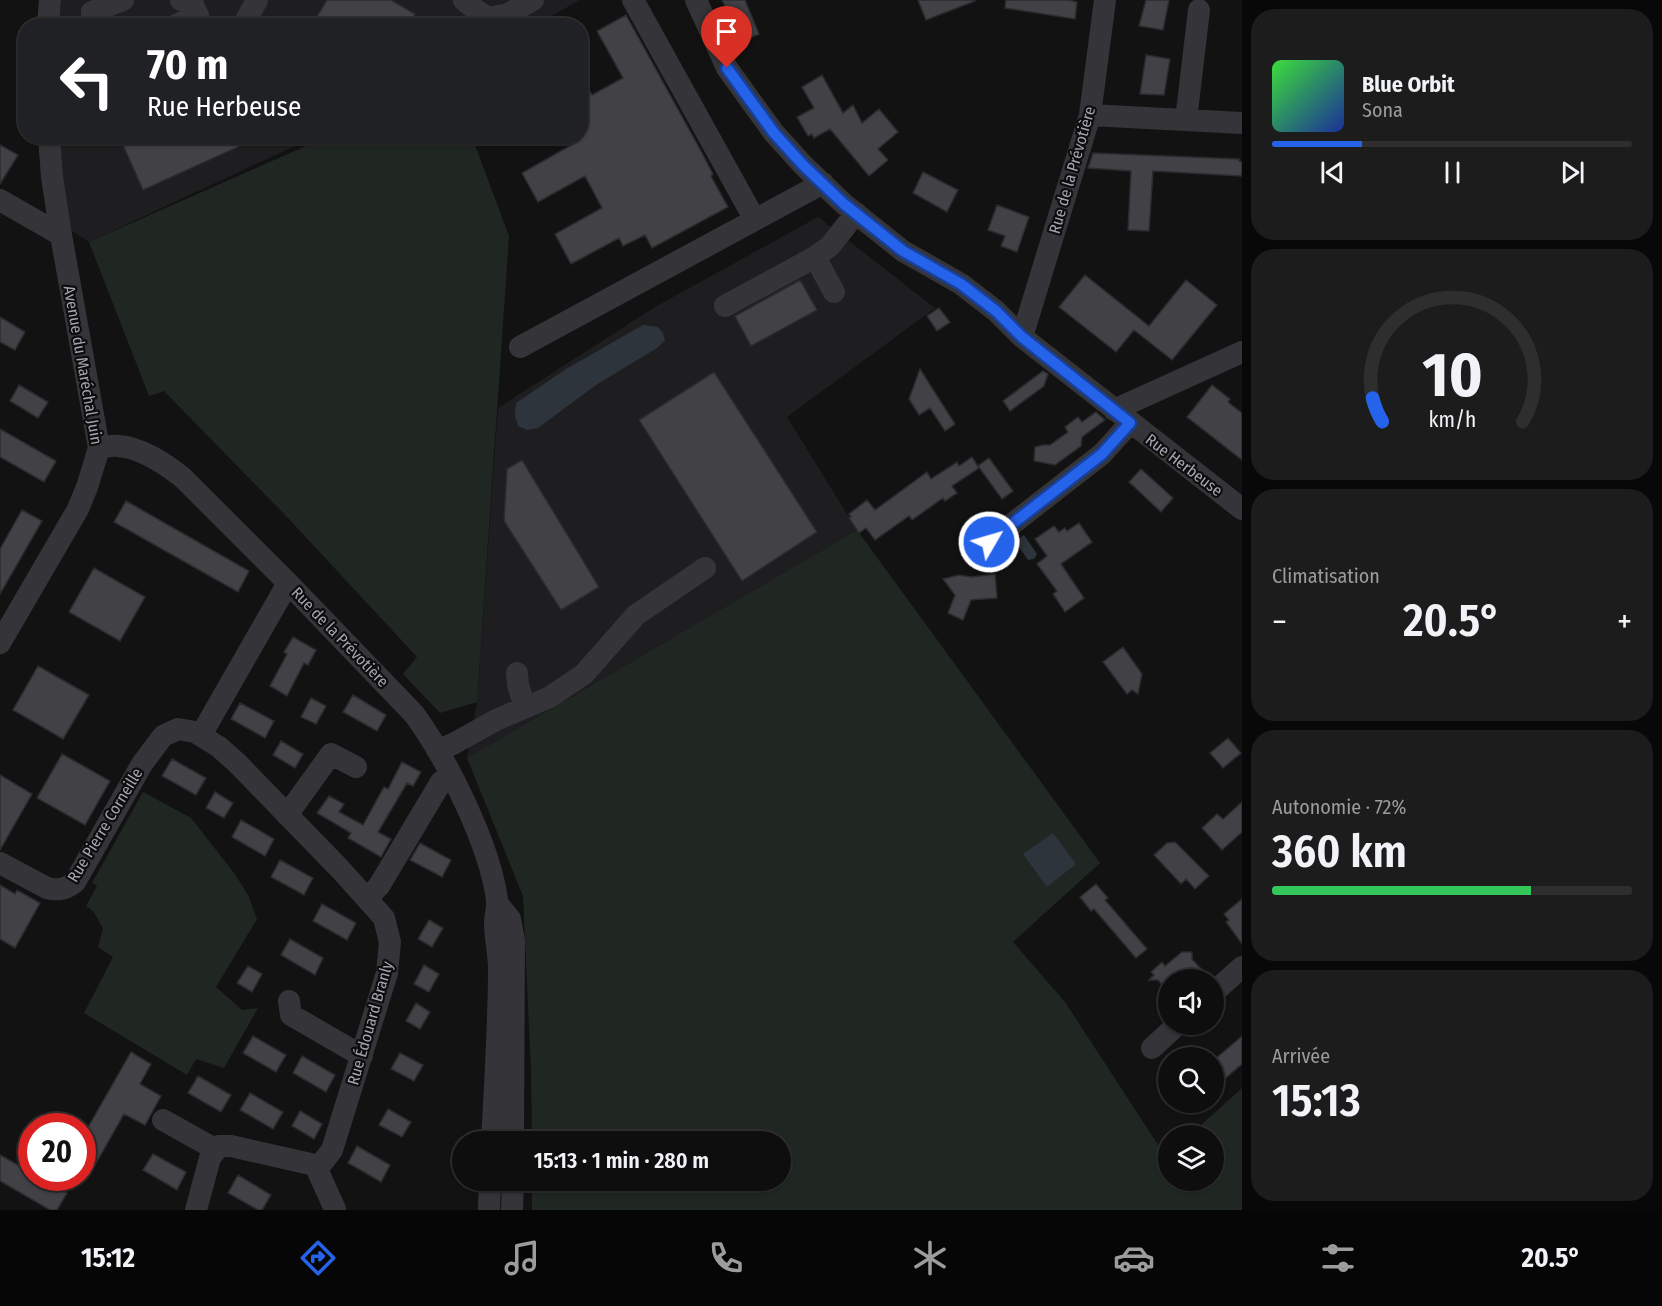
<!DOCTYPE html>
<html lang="fr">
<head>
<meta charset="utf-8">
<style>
	:root { --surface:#0e0e0e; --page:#1c1c1c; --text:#f1f3f6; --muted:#9b9c9e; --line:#2e2e2e; --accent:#2563eb }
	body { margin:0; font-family:"Fira Sans Condensed",sans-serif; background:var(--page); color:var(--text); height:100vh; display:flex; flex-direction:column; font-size:22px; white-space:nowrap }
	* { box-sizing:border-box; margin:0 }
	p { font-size:20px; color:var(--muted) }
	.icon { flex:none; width:33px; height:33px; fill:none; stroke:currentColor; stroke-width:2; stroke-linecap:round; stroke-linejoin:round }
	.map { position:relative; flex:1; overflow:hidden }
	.details { display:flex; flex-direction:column; gap:9px; padding:9px; background:#080808; width:420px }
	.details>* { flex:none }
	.top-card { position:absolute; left:18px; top:18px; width:570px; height:126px; border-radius:24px; box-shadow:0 2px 4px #0004,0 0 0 2px var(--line); background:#202124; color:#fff; overflow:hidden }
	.buttons { position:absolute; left:1158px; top:969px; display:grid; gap:12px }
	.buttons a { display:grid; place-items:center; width:66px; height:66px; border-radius:50%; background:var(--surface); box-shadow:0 2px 4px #0004,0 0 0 2px var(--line); font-size:30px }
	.speed { position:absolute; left:18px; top:1113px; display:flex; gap:12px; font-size:30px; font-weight:700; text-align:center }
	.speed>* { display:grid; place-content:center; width:78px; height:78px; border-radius:50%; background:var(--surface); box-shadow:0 2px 4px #0004,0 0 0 2px var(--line); line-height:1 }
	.speed .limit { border:9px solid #d22; background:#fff; color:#111 }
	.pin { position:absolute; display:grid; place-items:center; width:51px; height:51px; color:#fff; margin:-62px -26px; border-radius:50% 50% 50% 0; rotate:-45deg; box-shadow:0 0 6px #0007 }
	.pin .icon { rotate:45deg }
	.me { position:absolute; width:66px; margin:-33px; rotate:52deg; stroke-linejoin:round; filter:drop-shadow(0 0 4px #0008) }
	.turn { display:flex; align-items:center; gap:21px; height:126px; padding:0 30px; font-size:27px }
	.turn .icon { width:78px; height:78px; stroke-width:2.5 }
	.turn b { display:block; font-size:42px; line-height:51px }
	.big { font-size:45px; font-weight:600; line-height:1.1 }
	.details .card { flex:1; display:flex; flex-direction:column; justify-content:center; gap:9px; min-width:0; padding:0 21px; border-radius:24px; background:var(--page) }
	.details .dial { align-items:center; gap:0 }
	.dial svg { height:156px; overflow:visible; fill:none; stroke:var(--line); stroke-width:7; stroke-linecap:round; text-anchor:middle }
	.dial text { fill:var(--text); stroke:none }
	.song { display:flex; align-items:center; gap:18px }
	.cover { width:72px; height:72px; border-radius:9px; background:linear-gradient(135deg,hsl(120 70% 55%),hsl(230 70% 35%)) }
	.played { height:6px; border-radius:3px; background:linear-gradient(90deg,var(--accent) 25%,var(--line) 25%) }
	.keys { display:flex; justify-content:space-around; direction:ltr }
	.heat { display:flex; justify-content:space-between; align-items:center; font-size:33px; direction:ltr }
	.charge { height:9px; border-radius:4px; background:linear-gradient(90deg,#34c759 72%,var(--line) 0) }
	.trip { position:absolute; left:452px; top:1131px; width:339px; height:60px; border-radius:30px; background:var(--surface); box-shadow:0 2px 4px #0004,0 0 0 2px var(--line); font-weight:600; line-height:60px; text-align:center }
	.menu { display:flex; height:96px; justify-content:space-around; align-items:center; background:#060606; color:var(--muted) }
	.menu .icon { width:42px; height:42px }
	.menu .selected { color:var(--accent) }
	.menu b { font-size:27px; color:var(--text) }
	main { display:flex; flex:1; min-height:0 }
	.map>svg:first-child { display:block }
	.built { fill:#1e1e20 }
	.green { fill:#202722 }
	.water { fill:#2e343c }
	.building { fill:#414146; stroke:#2c2c2f; stroke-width:1.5 }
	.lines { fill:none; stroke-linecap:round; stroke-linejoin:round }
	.minor { stroke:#353539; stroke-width:22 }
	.route-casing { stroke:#184099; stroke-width:15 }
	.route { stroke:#2563eb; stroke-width:10 }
	.labels { text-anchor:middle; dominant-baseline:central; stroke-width:4.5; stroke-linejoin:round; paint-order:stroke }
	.street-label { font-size:16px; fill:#a4a6b2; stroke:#0d0d0e }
</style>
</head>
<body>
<main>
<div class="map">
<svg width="1242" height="1210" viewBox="0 0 1242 1210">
	<rect width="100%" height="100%" fill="#121213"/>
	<path class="built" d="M 61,0 L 580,0 L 534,26 L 59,26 Z
		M 51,137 L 314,137 L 89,242 L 46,214 Z
		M 818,217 L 935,308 L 787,417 L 857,530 L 467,758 L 477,702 L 498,408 L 655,307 Z"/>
	<path class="green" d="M 326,137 L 472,137 L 509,236 L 477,702 L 440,713 L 403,674 L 417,657 L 289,519 L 164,391 L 149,396 L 89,242 Z
		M 857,530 L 1100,863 L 1013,942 L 1065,1002 L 1166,1157 L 1168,1155 L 1168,1180 L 1214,1180 L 1214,1136 L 1190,1135 L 1242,1088 L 1242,1210 L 532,1210 L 532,1181 L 780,1180 L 780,1142 L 532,1141 L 531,1070 L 523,896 L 467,758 Z
		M 143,792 L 191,818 L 234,873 L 248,895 L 257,919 L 216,987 L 242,1010 L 258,1008 L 224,1068 L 196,1059 L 187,1075 L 84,1013 L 113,957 L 98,947 L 103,929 L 94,912 L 86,906 L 97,886 L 92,883 Z"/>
	<path class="water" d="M 643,325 L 658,327 L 663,333 L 665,340 L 657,348 L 596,385 L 538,428 L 527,430 L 518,426 L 515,415 L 516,403 L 566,369 Z
		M 1024,535 L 1037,554 L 1034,559 L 1028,560 L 1015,541 Z
		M 1053,833 L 1076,864 L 1047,887 L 1023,854 Z"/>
	<path class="building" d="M 327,0 L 391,0 L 415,14 L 409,26 L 325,26 L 315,20 Z
		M 722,0 L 745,0 L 759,34 L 741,42 Z
		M 918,0 L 975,0 L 975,1 L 926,20 Z
		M 1006,0 L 1069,0 L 1077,2 L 1075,19 L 1005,8 Z
		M 1146,0 L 1169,0 L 1163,30 L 1139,26 Z
		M 626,15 L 701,151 L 713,174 L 711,176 L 728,207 L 652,248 L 645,235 L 623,246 L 619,238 L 571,264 L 555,234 L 602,208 L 585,176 L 538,202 L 522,173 L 580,140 L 580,75 L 592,95 L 623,78 L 597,31 Z
		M 1146,55 L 1170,59 L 1164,95 L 1140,94 Z
		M 822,75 L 843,113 L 853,105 L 862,123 L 879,109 L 898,132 L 878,149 L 888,160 L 869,176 L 830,129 L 814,138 L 812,134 L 808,136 L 797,117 L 814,108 L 802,87 Z
		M 119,136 L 262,136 L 143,190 Z
		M 0,145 L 18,155 L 0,184 Z
		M 1093,153 L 1239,159 L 1239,161 L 1242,162 L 1242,176 L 1153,171 L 1149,231 L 1128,230 L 1131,171 L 1088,168 Z
		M 923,172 L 958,190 L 947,212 L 913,193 Z
		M 997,205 L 1029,217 L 1017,252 L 1001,246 L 1005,236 L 988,230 Z
		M 1085,275 L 1149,326 L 1186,280 L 1217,305 L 1172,360 L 1134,330 L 1116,352 L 1059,307 Z
		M 800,280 L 817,310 L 751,346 L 735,316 Z
		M 939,308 L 950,322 L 937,331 L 927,316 Z
		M 0,317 L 25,332 L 15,350 L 0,342 Z
		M 920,369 L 955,424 L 945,431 L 930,408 L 919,415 L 909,399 Z
		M 1043,371 L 1048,374 L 1044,386 L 1010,411 L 1003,401 Z
		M 714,372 L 817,532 L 742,581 L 639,420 Z
		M 19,385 L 48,402 L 38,418 L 10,401 Z
		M 1212,385 L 1230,399 L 1228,402 L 1242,413 L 1242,460 L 1187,417 Z
		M 1096,412 L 1105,420 L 1082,437 L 1081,446 L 1055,465 L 1034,461 L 1035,447 L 1043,445 L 1050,445 L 1068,432 L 1065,427 L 1078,417 L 1082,422 Z
		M 0,429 L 56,461 L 44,482 L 0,457 Z
		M 972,457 L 979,468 L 952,486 L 957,493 L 945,501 L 943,498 L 912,520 L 909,516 L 875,540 L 866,528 L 859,533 L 849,518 L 851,517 L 849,514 L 867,500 L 875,510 L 927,472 L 931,479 L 957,462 L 959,466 Z
		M 989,458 L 1013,491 L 1002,499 L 978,466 Z
		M 522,460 L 599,587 L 561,610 L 504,521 L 507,469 Z
		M 1141,469 L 1173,498 L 1161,512 L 1129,482 Z
		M 126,501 L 249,571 L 238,592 L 114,522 Z
		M 22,510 L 42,521 L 0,594 L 0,549 Z
		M 1079,523 L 1092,542 L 1061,564 L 1084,598 L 1065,612 L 1053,594 L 1057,591 L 1037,564 L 1047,556 L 1035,539 L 1054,526 L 1059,532 L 1065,528 L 1067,531 Z
		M 94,568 L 145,597 L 120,641 L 69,612 Z
		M 995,574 L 997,598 L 971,600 L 963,620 L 948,613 L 955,595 L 943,579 L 959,575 L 971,577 Z
		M 293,637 L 316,650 L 308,665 L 304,663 L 287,696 L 270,686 L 287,654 L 284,652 Z
		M 1123,647 L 1142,674 L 1138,694 L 1132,690 L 1127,694 L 1103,662 Z
		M 38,666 L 89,695 L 63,739 L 13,710 Z
		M 353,695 L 386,715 L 377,731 L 343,712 Z
		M 311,698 L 326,706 L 316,724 L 301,717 Z
		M 240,703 L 274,721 L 265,738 L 231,719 Z
		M 1228,738 L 1241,753 L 1223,768 L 1210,753 Z
		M 281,741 L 303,754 L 295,768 L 273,755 Z
		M 62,754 L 110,781 L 85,825 L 37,798 Z
		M 172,759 L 206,778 L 196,795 L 162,776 Z
		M 402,762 L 421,772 L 413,786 L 407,783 L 378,832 L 391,839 L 381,857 L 348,838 L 351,833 L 317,813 L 329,796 L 344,804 L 339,812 L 363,825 L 384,787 L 388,789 Z
		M 0,775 L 32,794 L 0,850 Z
		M 215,792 L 233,803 L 224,818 L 206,808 Z
		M 1242,802 L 1242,832 L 1222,850 L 1202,828 L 1217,814 L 1223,819 Z
		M 241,820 L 274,839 L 265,856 L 232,837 Z
		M 1175,842 L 1209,876 L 1195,889 L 1186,879 L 1181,884 L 1154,855 L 1167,843 Z
		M 420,843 L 451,860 L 442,877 L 410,860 Z
		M 280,860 L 313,878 L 304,895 L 271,877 Z
		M 1096,884 L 1108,898 L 1105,900 L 1147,949 L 1136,958 L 1094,909 L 1091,911 L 1080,897 Z
		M 0,885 L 15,894 L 17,890 L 40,903 L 15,948 L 0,939 Z
		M 1242,899 L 1242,944 L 1226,922 L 1229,920 L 1224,914 Z
		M 322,904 L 356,923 L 347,940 L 313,921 Z
		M 429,920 L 443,928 L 432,947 L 418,939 Z
		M 290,939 L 323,958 L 315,975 L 281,955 Z
		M 1182,952 L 1192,952 L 1192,959 L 1202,970 L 1190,980 L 1168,980 L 1168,992 L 1158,980 L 1149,980 L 1154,975 L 1151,972 L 1162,962 L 1165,966 Z
		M 424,965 L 439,974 L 429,992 L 414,984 Z
		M 248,966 L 262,974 L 252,992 L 237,983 Z
		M 416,1003 L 430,1012 L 420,1029 L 406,1021 Z
		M 253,1036 L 286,1055 L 276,1072 L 243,1053 Z
		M 1242,1036 L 1242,1064 L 1214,1088 L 1214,1060 Z
		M 131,1052 L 151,1064 L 140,1084 L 161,1096 L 145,1125 L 124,1114 L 95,1165 L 82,1158 L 82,1138 Z
		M 400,1053 L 423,1065 L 414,1081 L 391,1069 Z
		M 302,1056 L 335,1075 L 326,1092 L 293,1073 Z
		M 198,1076 L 231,1095 L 221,1112 L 188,1093 Z
		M 250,1093 L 283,1112 L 273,1129 L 240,1110 Z
		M 388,1109 L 411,1122 L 402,1137 L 379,1125 Z
		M 300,1111 L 322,1124 L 314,1139 L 292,1126 Z
		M 357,1146 L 390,1165 L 381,1182 L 348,1163 Z
		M 153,1154 L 186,1172 L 177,1190 L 143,1170 Z
		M 0,1155 L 32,1173 L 32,1178 L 39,1178 L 67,1193 L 57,1210 L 50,1210 L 0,1181 Z
		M 238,1175 L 271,1195 L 262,1210 L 258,1210 L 228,1193 Z"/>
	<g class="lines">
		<path class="minor" d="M 181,0 L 192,2 L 202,26
			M 464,0 L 477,11 L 489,18 L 508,14 L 533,0
			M 633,0 L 755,220
			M 696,0 L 727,68 L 774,133 L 803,165 L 844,204 L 903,251 L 961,284 L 996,311 L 1022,337 L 1242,509
			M 48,26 L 50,0
			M 92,26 L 92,12 L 123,0
			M 174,26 L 198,15
			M 243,26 L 257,0
			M 1090,115 L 1242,123
			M 1186,120 L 1199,10
			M 0,200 L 61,235
			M 815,257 L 830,246 L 856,213
			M 725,306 L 815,257 L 834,292
			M 1022,337 L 1090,115 L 1105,0
			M 520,347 L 823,183
			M 1114,410 L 1242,352
			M 99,448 C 105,447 112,445 118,446 C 141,447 165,464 182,477 L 288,583 L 414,714 C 447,759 490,845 497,900 C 498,908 495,915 495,923 C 495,938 499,953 499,968 C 499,1026 495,1084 492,1142
			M 989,542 L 1102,454 L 1130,423
			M 0,643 L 78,509 L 87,487 L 99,448 L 61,235 L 52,177 L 49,136
			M 517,673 L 518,685 L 525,707
			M 201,735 L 288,583
			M 437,750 L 453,744 L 496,720 L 550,697 L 584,674 L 636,615 L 705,568
			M 287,815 L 331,754 L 356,767
			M 0,863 L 47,888 C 59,891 66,889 75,882 L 142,764 L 163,736 L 178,729 L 195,732 L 219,747 L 237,763 L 340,869 L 384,918 L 390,942 L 387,973 L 332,1150 L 322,1163 L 315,1165 L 231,1146 L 219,1146 L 210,1158 L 196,1210
			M 367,898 L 379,886 L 441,782
			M 497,903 L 510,919 L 514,941 L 513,1142
			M 1214,992 L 1242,967
			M 289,1001 L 291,1015 L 362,1056
			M 1152,1048 L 1178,1024
			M 163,1120 L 215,1149
			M 315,1165 L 335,1209
			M 489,1210 L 490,1180
			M 512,1210 L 513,1180"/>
	</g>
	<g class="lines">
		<defs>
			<path id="route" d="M 727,68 L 774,133 L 803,165 L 844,204 L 903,251 L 961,284 L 996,311 L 1022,337 L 1130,423 L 1102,454 L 989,542"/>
		</defs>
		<use href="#route" class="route-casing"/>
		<use href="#route" class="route"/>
	</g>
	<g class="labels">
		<g class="street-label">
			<text transform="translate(1072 170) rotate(-74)">Rue de la Prévotière</text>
			<text transform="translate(83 365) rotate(80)">Avenue du Maréchal Juin</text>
			<text transform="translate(1184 465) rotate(37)">Rue Herbeuse</text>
			<text transform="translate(340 637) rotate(46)">Rue de la Prévotière</text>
			<text transform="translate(105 825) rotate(-59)">Rue Pierre Corneille</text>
			<text transform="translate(370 1023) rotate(-74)">Rue Édouard Branly</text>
		</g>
	</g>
</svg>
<div class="buttons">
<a><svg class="icon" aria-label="sound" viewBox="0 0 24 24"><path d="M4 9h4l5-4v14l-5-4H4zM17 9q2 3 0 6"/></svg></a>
<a><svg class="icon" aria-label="search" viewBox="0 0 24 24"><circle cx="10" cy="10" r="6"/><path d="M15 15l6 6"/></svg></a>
<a><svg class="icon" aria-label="layers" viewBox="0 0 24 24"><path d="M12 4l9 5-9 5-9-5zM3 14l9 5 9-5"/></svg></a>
</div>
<div class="speed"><div class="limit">20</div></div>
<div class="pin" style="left:727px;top:68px;background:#d93025"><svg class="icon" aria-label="arrive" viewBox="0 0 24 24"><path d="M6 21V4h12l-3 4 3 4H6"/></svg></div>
<svg class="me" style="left:989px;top:542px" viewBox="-20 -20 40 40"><circle r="17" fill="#2563eb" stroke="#fff" stroke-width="3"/><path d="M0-11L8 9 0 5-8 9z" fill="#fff"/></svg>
<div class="trip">15:13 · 1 min · 280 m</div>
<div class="top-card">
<div class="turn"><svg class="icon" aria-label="left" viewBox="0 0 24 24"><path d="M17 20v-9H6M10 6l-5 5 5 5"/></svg><div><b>70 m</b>Rue Herbeuse</div></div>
</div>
</div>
<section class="details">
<div class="card">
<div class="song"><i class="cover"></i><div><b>Blue Orbit</b><p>Sona</p></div></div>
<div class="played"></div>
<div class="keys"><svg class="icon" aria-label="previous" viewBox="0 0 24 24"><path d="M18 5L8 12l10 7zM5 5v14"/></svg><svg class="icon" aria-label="pause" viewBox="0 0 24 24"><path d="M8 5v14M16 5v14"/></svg><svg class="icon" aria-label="next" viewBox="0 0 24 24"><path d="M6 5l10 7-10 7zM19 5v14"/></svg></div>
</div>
<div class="card dial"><svg viewBox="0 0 100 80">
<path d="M14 69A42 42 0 1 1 86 69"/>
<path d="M14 69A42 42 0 0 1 9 57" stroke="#2563eb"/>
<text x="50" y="56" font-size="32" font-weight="700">10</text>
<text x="50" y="72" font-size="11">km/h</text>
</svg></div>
<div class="card"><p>Climatisation</p>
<div class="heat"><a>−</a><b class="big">20.5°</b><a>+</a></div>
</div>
<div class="card"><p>Autonomie · 72%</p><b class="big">360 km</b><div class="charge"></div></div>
<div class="card"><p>Arrivée</p><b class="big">15:13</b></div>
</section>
</main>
<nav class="menu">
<b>15:12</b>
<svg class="icon selected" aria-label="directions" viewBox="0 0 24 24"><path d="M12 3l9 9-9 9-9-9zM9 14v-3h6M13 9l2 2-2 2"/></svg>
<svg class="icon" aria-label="music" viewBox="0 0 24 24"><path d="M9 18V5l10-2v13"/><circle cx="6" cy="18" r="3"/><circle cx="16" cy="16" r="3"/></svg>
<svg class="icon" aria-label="phone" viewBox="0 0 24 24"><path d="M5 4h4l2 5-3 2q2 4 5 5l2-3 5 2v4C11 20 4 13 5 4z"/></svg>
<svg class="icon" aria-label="climate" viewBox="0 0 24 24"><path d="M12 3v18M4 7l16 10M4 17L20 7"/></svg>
<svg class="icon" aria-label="car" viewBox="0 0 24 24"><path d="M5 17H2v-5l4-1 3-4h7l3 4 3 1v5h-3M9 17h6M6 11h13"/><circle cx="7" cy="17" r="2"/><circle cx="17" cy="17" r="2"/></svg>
<svg class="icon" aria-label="filters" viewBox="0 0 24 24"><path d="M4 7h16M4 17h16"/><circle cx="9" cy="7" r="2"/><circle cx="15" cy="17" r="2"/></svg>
<b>20.5°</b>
</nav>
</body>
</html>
